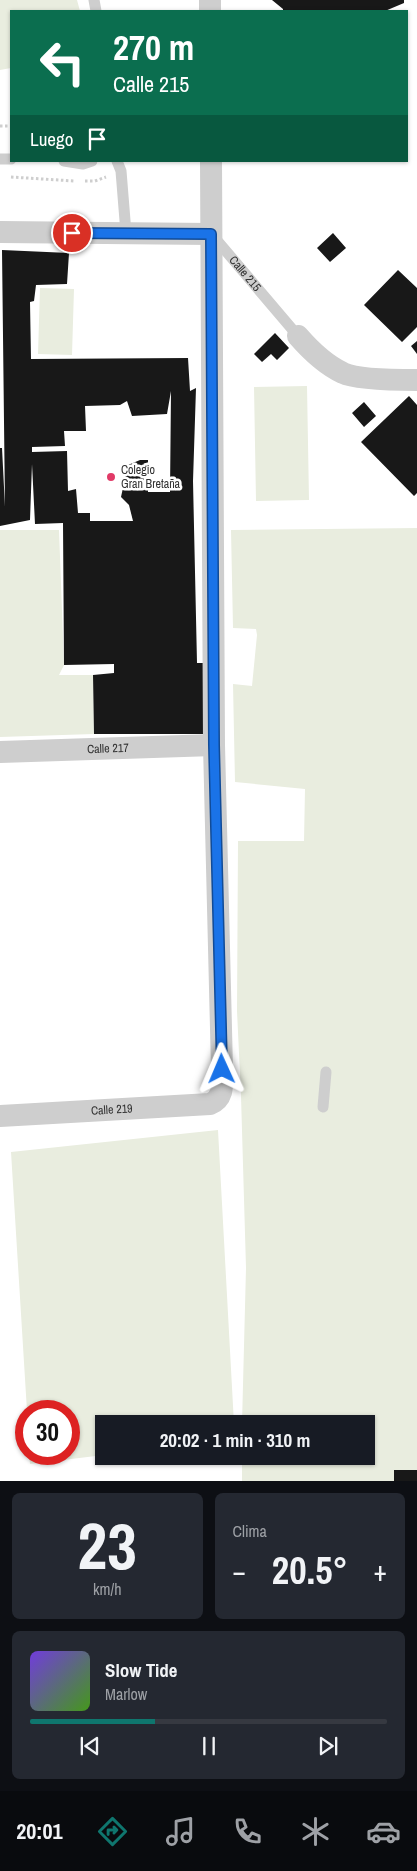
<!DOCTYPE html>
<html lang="es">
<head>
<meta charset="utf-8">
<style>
	:root { --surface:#171b24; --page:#242831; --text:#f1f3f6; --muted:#9ea1a6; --line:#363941; --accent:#0f766e }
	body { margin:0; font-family:"Archivo Narrow",sans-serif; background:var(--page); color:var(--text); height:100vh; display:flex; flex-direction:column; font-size:19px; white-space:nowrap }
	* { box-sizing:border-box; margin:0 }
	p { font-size:16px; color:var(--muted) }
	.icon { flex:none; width:28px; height:28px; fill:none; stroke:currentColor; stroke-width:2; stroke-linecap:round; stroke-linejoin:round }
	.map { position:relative; height:1481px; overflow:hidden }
	.panel { display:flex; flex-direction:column; gap:12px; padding:12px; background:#0d0f14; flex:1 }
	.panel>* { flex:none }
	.top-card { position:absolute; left:10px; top:10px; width:398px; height:152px; border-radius:0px; box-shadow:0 1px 4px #0004; background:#0b6e4f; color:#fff; overflow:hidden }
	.speed { position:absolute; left:15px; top:1400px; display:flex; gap:10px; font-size:25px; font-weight:700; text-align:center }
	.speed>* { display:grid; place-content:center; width:65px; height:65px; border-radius:50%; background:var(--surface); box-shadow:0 1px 4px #0004; line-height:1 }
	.speed .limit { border:8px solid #d22; background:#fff; color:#111 }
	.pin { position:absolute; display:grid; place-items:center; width:42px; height:42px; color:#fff; margin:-21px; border:2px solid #fff; border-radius:50%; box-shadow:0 1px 5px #0007 }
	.me { position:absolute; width:55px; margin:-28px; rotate:359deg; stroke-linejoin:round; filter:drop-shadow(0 0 4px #0008) }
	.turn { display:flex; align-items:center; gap:18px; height:105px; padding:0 20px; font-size:22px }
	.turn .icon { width:65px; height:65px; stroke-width:2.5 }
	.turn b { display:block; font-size:35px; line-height:42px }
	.then { display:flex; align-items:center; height:48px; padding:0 20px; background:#0003; gap:10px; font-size:19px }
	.big { font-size:38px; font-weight:700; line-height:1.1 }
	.panel .widget { flex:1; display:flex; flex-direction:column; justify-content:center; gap:8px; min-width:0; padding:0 18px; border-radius:8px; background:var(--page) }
	.panel .dial { align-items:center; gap:0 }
	.dial b { font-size:65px; line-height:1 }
	.song { display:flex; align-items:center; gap:15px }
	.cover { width:60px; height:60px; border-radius:8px; background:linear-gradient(135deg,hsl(260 70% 55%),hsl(100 70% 35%)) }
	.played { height:5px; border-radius:2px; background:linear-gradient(90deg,var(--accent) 35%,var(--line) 35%) }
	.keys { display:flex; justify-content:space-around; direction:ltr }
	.heat { display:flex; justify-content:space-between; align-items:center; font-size:28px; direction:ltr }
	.panel .tiles { flex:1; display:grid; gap:12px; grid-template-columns:1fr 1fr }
	.widget:last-child { grid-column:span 2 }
	.trip { position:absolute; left:95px; top:1415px; width:280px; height:50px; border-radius:0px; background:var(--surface); box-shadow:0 1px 4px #0004; font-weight:700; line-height:50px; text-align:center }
	.tab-bar { display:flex; height:80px; justify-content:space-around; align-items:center; background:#090b0e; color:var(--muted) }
	.tab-bar .icon { width:35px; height:35px }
	.tab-bar .active { color:var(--accent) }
	.tab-bar b { font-size:22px; color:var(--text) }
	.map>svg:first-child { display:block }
	.green { fill:#e9eddf }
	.building { fill:#181818; fill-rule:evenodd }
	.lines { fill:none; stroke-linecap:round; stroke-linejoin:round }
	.path { stroke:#cecece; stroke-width:3; stroke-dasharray:2.5 2.5; stroke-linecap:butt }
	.service { stroke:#cecece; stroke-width:11 }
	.minor { stroke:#cecece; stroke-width:22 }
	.route-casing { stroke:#114b97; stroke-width:12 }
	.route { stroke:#1a73e8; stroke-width:9 }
	.poi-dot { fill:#e13a67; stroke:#fff; stroke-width:2 }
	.labels { text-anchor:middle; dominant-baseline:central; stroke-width:5; stroke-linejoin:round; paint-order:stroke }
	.street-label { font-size:12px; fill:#313131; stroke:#fff }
	.poi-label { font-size:12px; fill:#313131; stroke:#fff; text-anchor:start }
</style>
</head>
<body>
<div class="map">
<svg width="417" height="1481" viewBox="0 0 417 1481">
	<rect width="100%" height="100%" fill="#fff"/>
	<path class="green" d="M 0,0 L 77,0 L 80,11 L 11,11 L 11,68 L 0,70 Z
		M 40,288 L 74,289 L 72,355 L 38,354 Z
		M 307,386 L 309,500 L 256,501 L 254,387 Z
		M 417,528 L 417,1481 L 242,1481 L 242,1456 L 366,1456 L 366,1424 L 242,1424 L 246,1268 L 241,1096 L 237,1011 L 238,841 L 304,841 L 305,789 L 235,782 L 233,684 L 252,686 L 257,635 L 256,629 L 233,628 L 231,530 Z
		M 0,530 L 59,530 L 64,665 L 59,675 L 93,675 L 94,734 L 0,737 Z
		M 218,1130 L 234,1424 L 104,1424 L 104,1455 L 30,1464 L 29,1454 L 69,1454 L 69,1411 L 27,1411 L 11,1152 Z"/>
	<path class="building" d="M 272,0 L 404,0 L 404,3 L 385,11 L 283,11 L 283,9 Z
		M 333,233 L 346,248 L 330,262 L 317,248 Z
		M 2,250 L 69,253 L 67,284 L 36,285 L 34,301 L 30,302 L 31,359 L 188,358 L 190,391 L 196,388 L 193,481 L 197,663 L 206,663 L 206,734 L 94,734 L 93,675 L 114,673 L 114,664 L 64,665 L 63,523 L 35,524 L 32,464 L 30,520 L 0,526 L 0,448 L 2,448 L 5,507 ZM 171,391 L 170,492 L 148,492 L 148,460 L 140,460 L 128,465 L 121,497 L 129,505 L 133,521 L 90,521 L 90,513 L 78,513 L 76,489 L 68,491 L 67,451 L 32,452 L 32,447 L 65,446 L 64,431 L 86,431 L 85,406 L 120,405 L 127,401 L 132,416 L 167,414 Z
		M 398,270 L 417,288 L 417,327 L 402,342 L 364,305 Z
		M 275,333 L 289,348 L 277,360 L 271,354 L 262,362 L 254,354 Z
		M 417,341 L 417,354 L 411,346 Z
		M 409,396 L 417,405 L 417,493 L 414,496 L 361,442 Z
		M 364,402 L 376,416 L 364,427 L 352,413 Z
		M 394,1470 L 417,1470 L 417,1481 L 394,1481 Z"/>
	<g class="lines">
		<path class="path" d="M 0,126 L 11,126
			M 11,177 L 74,181
			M 85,181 L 95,181 L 106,177"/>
		<g class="service">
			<path d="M 94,0 L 96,11"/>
			<path d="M 0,159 L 11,159"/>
			<path d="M 64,161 L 83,164 L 92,161"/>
			<path d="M 117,161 L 121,171 L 126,233"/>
			<path id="s1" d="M 214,237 L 298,336"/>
			<path d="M 323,1107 L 326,1072"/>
		</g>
		<g class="minor">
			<path d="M 210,0 L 210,11"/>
			<path d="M 0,232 L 211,234"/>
			<path d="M 298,336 C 311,351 326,365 343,373 C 357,380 400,380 417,380"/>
			<path id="s2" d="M 0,752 L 214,745"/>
			<path id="s3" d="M 0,1116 L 210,1104 C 225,1098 222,1083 222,1069 L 214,745 L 211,161"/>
		</g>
	</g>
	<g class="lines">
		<defs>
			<path id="route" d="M 72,233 L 211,234 L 214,745 L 222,1069"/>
		</defs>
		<use href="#route" class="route-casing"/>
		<use href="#route" class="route"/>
	</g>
	<circle class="poi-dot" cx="111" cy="477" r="5"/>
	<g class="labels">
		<g class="street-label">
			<text stroke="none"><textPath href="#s1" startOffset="48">Calle 215</textPath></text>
			<text stroke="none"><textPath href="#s2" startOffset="108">Calle 217</textPath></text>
			<text stroke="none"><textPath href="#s3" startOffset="112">Calle 219</textPath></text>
		</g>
		<g class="poi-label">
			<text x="121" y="470">Colegio<tspan x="121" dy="14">Gran Bretaña</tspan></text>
		</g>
	</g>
</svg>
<div class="speed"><div class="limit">30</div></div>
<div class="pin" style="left:72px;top:233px;background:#d93025"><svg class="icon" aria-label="arrive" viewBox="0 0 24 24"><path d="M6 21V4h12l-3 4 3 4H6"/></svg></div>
<svg class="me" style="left:222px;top:1069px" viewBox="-20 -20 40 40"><path d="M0-17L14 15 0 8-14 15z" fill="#1a73e8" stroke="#fff" stroke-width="4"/></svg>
<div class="trip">20:02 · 1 min · 310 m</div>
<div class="top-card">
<div class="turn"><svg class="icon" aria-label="left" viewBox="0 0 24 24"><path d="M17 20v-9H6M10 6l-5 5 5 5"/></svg><div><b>270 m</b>Calle 215</div></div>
<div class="then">Luego<svg class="icon" aria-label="arrive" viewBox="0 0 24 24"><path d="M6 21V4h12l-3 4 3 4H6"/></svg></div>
</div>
</div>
<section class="panel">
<div class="tiles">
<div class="widget dial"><b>23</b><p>km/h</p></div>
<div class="widget"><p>Clima</p>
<div class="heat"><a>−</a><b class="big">20.5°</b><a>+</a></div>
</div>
<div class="widget">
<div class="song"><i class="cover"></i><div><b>Slow Tide</b><p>Marlow</p></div></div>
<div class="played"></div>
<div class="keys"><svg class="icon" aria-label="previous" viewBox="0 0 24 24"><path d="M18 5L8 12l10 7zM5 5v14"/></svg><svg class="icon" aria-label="pause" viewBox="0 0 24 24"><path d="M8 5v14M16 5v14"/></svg><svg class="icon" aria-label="next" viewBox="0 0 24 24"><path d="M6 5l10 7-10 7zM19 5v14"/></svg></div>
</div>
</div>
</section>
<nav class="tab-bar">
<b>20:01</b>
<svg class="icon active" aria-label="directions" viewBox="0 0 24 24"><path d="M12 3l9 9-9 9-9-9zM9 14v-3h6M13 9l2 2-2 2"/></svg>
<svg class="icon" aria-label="music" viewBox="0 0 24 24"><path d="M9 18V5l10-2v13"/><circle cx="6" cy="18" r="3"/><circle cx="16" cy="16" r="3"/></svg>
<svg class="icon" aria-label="phone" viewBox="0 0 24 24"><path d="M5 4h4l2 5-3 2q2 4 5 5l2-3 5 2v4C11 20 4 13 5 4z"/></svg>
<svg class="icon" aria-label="climate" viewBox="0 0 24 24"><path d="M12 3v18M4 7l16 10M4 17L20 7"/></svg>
<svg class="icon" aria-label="car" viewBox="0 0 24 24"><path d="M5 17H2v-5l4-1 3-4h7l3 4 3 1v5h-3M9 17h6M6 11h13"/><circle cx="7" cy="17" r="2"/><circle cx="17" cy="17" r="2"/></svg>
</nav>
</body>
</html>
